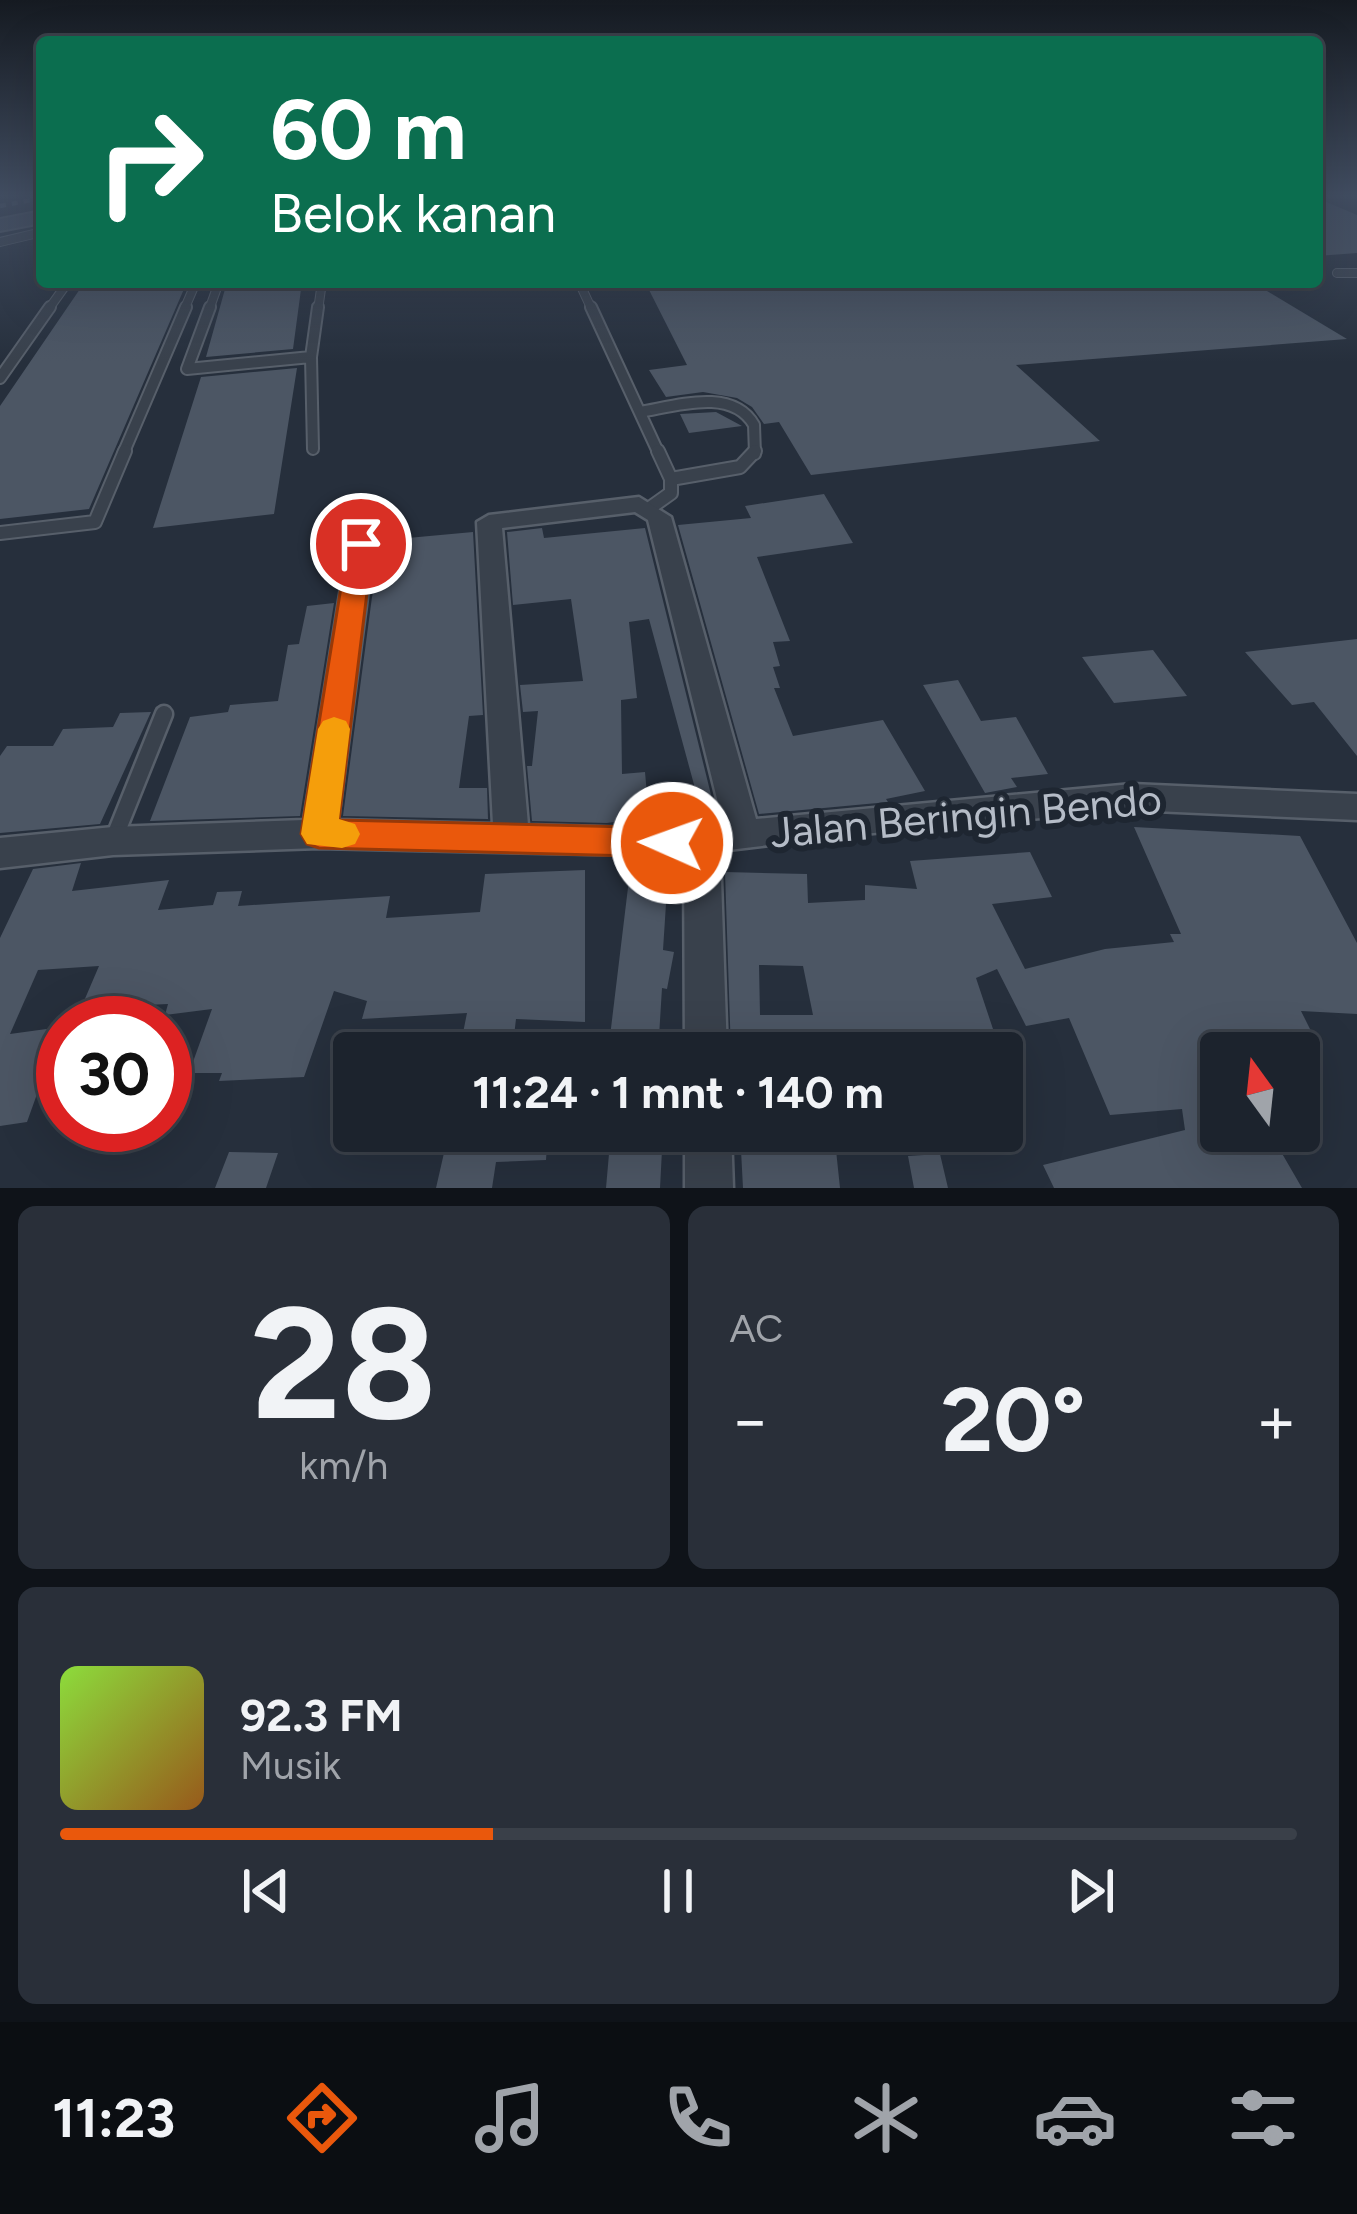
<!DOCTYPE html>
<html lang="id">
<head>
<meta charset="utf-8">
<style>
	:root { --surface:#1c232d; --page:#292f39; --text:#f1f3f6; --muted:#a0a4aa; --line:#3a4049; --accent:#ea580c }
	body { margin:0; font-family:Figtree,sans-serif; background:var(--page); color:var(--text); height:100vh; display:flex; flex-direction:column; font-size:45px; white-space:nowrap }
	* { box-sizing:border-box; margin:0 }
	p { font-size:39px; color:var(--muted) }
	.icon { flex:none; width:66px; height:66px; fill:none; stroke:currentColor; stroke-width:2; stroke-linecap:round; stroke-linejoin:round }
	.map { position:relative; height:1188px; overflow:hidden }
	.panel { display:flex; flex-direction:column; gap:18px; padding:18px; background:#0f1319; flex:1 }
	.panel>* { flex:none }
	.top-card { position:absolute; left:36px; top:36px; width:1287px; height:252px; border-radius:12px; box-shadow:0 12px 48px #0002,0 0 0 3px var(--line); background:#0b6e4f; color:#fff; overflow:hidden }
	.needle { width:78px; rotate:345deg }
	.fabs { position:absolute; left:1200px; top:1032px; display:grid; gap:24px }
	.fabs a { display:grid; place-items:center; width:120px; height:120px; border-radius:12px; background:var(--surface); box-shadow:0 12px 48px #0002,0 0 0 3px var(--line); font-size:60px }
	.speed { position:absolute; left:36px; top:996px; display:flex; gap:24px; font-size:60px; font-weight:700; text-align:center }
	.speed>* { display:grid; place-content:center; width:156px; height:156px; border-radius:50%; background:var(--surface); box-shadow:0 12px 48px #0002,0 0 0 3px var(--line); line-height:1 }
	.speed .limit { border:18px solid #d22; background:#fff; color:#111 }
	.pin { position:absolute; display:grid; place-items:center; width:102px; height:102px; color:#fff; margin:-51px; border:6px solid #fff; border-radius:50%; box-shadow:0 3px 12px #0007 }
	.me { position:absolute; width:132px; margin:-66px; rotate:272deg; stroke-linejoin:round; filter:drop-shadow(0 0 9px #0008) }
	.turn { display:flex; align-items:center; gap:42px; height:252px; padding:0 36px; font-size:54px }
	.turn .icon { width:156px; height:156px; stroke-width:2.5 }
	.turn b { display:block; font-size:84px; line-height:102px }
	.big { font-size:90px; font-weight:700; line-height:1.1 }
	.panel .widget { flex:1; display:flex; flex-direction:column; justify-content:center; gap:18px; min-width:0; padding:0 42px; border-radius:18px; background:var(--page) }
	.panel .dial { align-items:center; gap:0 }
	.dial b { font-size:156px; line-height:1 }
	.song { display:flex; align-items:center; gap:36px }
	.cover { width:144px; height:144px; border-radius:18px; background:linear-gradient(135deg,hsl(90 70% 55%),hsl(30 70% 35%)) }
	.played { height:12px; border-radius:6px; background:linear-gradient(90deg,var(--accent) 35%,var(--line) 35%) }
	.keys { display:flex; justify-content:space-around; direction:ltr }
	.heat { display:flex; justify-content:space-between; align-items:center; font-size:66px; direction:ltr }
	.panel .tiles { flex:1; display:grid; gap:18px; grid-template-columns:1fr 1fr }
	.widget:last-child { grid-column:span 2 }
	.trip { position:absolute; left:333px; top:1032px; width:690px; height:120px; border-radius:12px; background:var(--surface); box-shadow:0 12px 48px #0002,0 0 0 3px var(--line); font-weight:700; line-height:120px; text-align:center }
	.menu { display:flex; height:192px; justify-content:space-around; align-items:center; background:#0b0e12; color:var(--muted) }
	.menu .icon { width:84px; height:84px }
	.menu .selected { color:var(--accent) }
	.menu b { font-size:54px; color:var(--text) }
	.map>svg:first-child { display:block }
	.building { fill:#4c5664; fill-rule:evenodd }
	.lines { fill:none; stroke-linecap:round; stroke-linejoin:round }
	.lane-far3-casing { stroke:#575f6a; stroke-width:10 }
	.lane-far2-casing { stroke:#575f6a; stroke-width:14 }
	.lane-far1-casing { stroke:#575f6a; stroke-width:16 }
	.lane-casing { stroke:#575f6a; stroke-width:21 }
	.street-casing { stroke:#575f6a; stroke-width:5 }
	.secondary-casing { stroke:#575f6a; stroke-width:4 }
	.lane-far3 { stroke:#39414c; stroke-width:8 }
	.lane-far2 { stroke:#39414c; stroke-width:10 }
	.lane-far1 { stroke:#39414c; stroke-width:12 }
	.lane { stroke:#39414c; stroke-width:16 }
	.street { fill:#39414c; fill-rule:evenodd }
	.secondary { fill:#48505f; fill-rule:evenodd }
	.rail { stroke:#5c6573; stroke-width:4.5; stroke-dasharray:6 6; stroke-linecap:butt }
	.route { fill:#ea580c; stroke:#983908; stroke-width:3 }
	.slow { fill:#f59e0b }
	.labels { text-anchor:middle; dominant-baseline:central; stroke-width:12; stroke-linejoin:round; paint-order:stroke }
	.near-street-label { font-size:42px; fill:#b5bcc7; stroke:#1e2631 }
</style>
</head>
<body>
<div class="map">
<svg width="1357" height="1188" viewBox="0 0 1357 1188">
	<rect width="100%" height="100%" fill="#262f3c"/>
	<path class="building" d="M 1317,198 L 1357,215 L 1357,253 L 1317,256 Z
		M 138,282 L 187,282 L 89,509 L 0,519 L 0,406 L 82,286 Z
		M 227,282 L 302,282 L 293,349 L 206,357 Z
		M 645,282 L 1252,282 L 1347,339 L 1016,365 L 1100,441 L 811,475 L 779,422 L 764,424 L 752,407 L 737,398 L 703,392 L 666,397 L 649,370 L 687,365 Z
		M 297,368 L 274,514 L 153,528 L 201,377 Z
		M 716,412 L 742,426 L 689,433 L 680,414 Z
		M 824,494 L 853,543 L 757,557 L 790,641 L 773,642 L 780,666 L 773,667 L 780,688 L 774,688 L 793,736 L 883,720 L 925,791 L 886,799 L 888,802 L 759,814 L 678,525 L 751,518 L 745,506 Z
		M 542,528 L 544,538 L 645,528 L 717,819 L 655,824 L 653,805 L 699,803 L 649,619 L 629,622 L 637,698 L 621,700 L 622,774 L 645,772 L 649,817 L 607,823 L 532,821 L 527,766 L 532,766 L 538,711 L 523,712 L 520,685 L 583,681 L 571,599 L 513,605 L 507,532 Z
		M 473,532 L 483,715 L 469,716 L 459,788 L 487,788 L 488,819 L 343,816 L 372,597 L 386,540 Z
		M 334,603 L 300,816 L 150,821 L 190,717 L 228,712 L 230,705 L 278,701 L 288,645 L 299,644 L 307,606 Z
		M 1357,639 L 1357,756 L 1314,702 L 1292,705 L 1245,652 Z
		M 1153,650 L 1187,696 L 1114,703 L 1082,657 Z
		M 958,680 L 981,721 L 1016,717 L 1048,774 L 1011,778 L 1017,787 L 985,793 L 923,685 Z
		M 151,712 L 100,824 L 0,833 L 0,756 L 7,746 L 53,746 L 63,729 L 113,727 L 120,713 Z
		M 1134,827 L 1300,836 L 1357,943 L 1357,1014 L 1301,1011 L 1322,1053 L 1221,1053 L 1221,1131 L 1269,1131 L 1302,1188 L 1054,1188 L 1043,1165 L 1185,1130 L 1182,1109 L 1110,1115 L 1069,1018 L 1026,1026 L 997,969 L 976,978 L 1001,1053 L 731,1053 L 725,872 L 807,874 L 808,903 L 865,900 L 865,885 L 917,889 L 910,861 L 1030,852 L 1052,897 L 992,904 L 1025,969 L 1105,949 L 1174,942 L 1170,934 L 1181,934 ZM 759,965 L 803,966 L 813,1015 L 760,1015 Z
		M 81,863 L 72,891 L 169,880 L 158,910 L 213,905 L 217,892 L 242,891 L 238,906 L 390,896 L 386,918 L 480,912 L 485,874 L 585,870 L 585,1022 L 516,1019 L 512,1053 L 459,1053 L 467,1013 L 362,1019 L 367,1001 L 334,991 L 304,1077 L 219,1081 L 222,1073 L 189,1073 L 212,1009 L 165,1015 L 168,1004 L 81,1008 L 99,966 L 38,970 L 10,1034 L 61,1027 L 27,1122 L 0,1126 L 0,938 L 33,869 Z
		M 630,871 L 668,873 L 663,950 L 674,952 L 667,989 L 662,988 L 658,1053 L 608,1053 Z
		M 449,1131 L 548,1131 L 546,1160 L 496,1162 L 492,1188 L 436,1188 Z
		M 611,1131 L 663,1131 L 660,1188 L 606,1188 Z
		M 740,1131 L 834,1131 L 840,1188 L 743,1188 Z
		M 229,1152 L 278,1153 L 266,1188 L 215,1188 Z
		M 940,1154 L 948,1188 L 914,1188 L 908,1156 Z"/>
	<g class="lines">
		<defs>
			<path id="lane-far3" d="M 0,242 L 42,232
				M 1337,273 L 1357,273
				M 579,282 L 592,310
				M 48,310 L 68,282
				M 184,310 L 196,282
				M 209,310 L 219,282
				M 318,310 L 322,282"/>
			<path id="lane-far2" d="M 210,307 L 187,369 L 311,357
				M 591,307 L 659,454
				M 0,378 L 50,307
				M 640,412 C 676,406 732,387 754,425 L 755,454
				M 313,449 L 311,357 L 318,307
				M 123,454 L 186,307"/>
			<path id="lane-far1" d="M 671,479 L 740,467 L 755,451
				M 650,508 L 671,493 L 671,479 L 658,451
				M 0,533 L 95,522 L 125,451"/>
			<path id="lane" d="M 113,841 L 164,714"/>
			<path id="street" d="M 639,497 L 671,517 L 756,819 L 1132,784 L 1357,794 L 1357,820 L 1132,810 L 851,835 L 720,851 L 727,1053 L 685,1053 L 684,856 L 319,848 L 113,855 L 0,868 L 0,838 L 113,827 L 304,820 L 348,544 L 361,536 L 374,544 L 338,820 L 493,824 L 477,522 L 489,515 ZM 635,512 L 648,520 L 723,823 L 672,829 L 528,825 L 502,528 Z
				M 685,1131 L 731,1131 L 733,1188 L 685,1188 Z"/>
			<path id="secondary" d="M 42,211 L 42,223 L 0,231 L 0,219 Z"/>
		</defs>
		<use href="#lane-far3" class="lane-far3-casing"/>
		<use href="#lane-far2" class="lane-far2-casing"/>
		<use href="#lane-far1" class="lane-far1-casing"/>
		<use href="#lane" class="lane-casing"/>
		<use href="#street" class="street-casing"/>
		<use href="#secondary" class="secondary-casing"/>
		<use href="#lane-far3" class="lane-far3"/>
		<use href="#lane-far2" class="lane-far2"/>
		<use href="#lane-far1" class="lane-far1"/>
		<use href="#lane" class="lane"/>
		<use href="#street" class="street"/>
		<use href="#secondary" class="secondary"/>
		<path class="rail" d="M 0,206 L 42,198"/>
	</g>
	<linearGradient id="sky" x2="0" y2="1"><stop stop-color="#151a21"/><stop offset="0.54" stop-color="#414d61"/><stop offset="1" stop-color="#414d61" stop-opacity="0"/></linearGradient>
	<rect width="1357" height="362" fill="url(#sky)"/>
	<path class="route" d="M 361,536 L 373,544 L 339,820 L 672,828 L 685,832 L 690,843 L 685,853 L 672,857 L 319,848 L 307,844 L 301,834 L 348,544 Z"/>
	<path class="slow" d="M 334,717 L 346,721 L 350,729 L 339,819 L 355,824 L 360,834 L 355,844 L 342,848 L 307,844 L 301,834 L 318,729 L 323,721 Z"/>
	<g class="labels">
		<g class="near-street-label">
			<text transform="translate(966 816) rotate(-5)">Jalan Beringin Bendo</text>
		</g>
	</g>
</svg>
<div class="fabs">
<a><svg class="needle" viewBox="-14 -14 28 28"><path d="M0-13l5 13h-10z" fill="#e53935"/><path d="M0 13l5-13h-10z" fill="#a0a4aa"/></svg></a>
</div>
<div class="speed"><div class="limit">30</div></div>
<div class="pin" style="left:361px;top:544px;background:#d93025"><svg class="icon" aria-label="arrive" viewBox="0 0 24 24"><path d="M6 21V4h12l-3 4 3 4H6"/></svg></div>
<svg class="me" style="left:672px;top:843px" viewBox="-20 -20 40 40"><circle r="17" fill="#ea580c" stroke="#fff" stroke-width="3"/><path d="M0-11L8 9 0 5-8 9z" fill="#fff"/></svg>
<div class="trip">11:24 · 1 mnt · 140 m</div>
<div class="top-card">
<div class="turn"><svg class="icon" aria-label="right" viewBox="0 0 24 24"><path d="M7 20v-9h11M14 6l5 5-5 5"/></svg><div><b>60 m</b>Belok kanan</div></div>
</div>
</div>
<section class="panel">
<div class="tiles">
<div class="widget dial"><b>28</b><p>km/h</p></div>
<div class="widget"><p>AC</p>
<div class="heat"><a>−</a><b class="big">20°</b><a>+</a></div>
</div>
<div class="widget">
<div class="song"><i class="cover"></i><div><b>92.3 FM</b><p>Musik</p></div></div>
<div class="played"></div>
<div class="keys"><svg class="icon" aria-label="previous" viewBox="0 0 24 24"><path d="M18 5L8 12l10 7zM5 5v14"/></svg><svg class="icon" aria-label="pause" viewBox="0 0 24 24"><path d="M8 5v14M16 5v14"/></svg><svg class="icon" aria-label="next" viewBox="0 0 24 24"><path d="M6 5l10 7-10 7zM19 5v14"/></svg></div>
</div>
</div>
</section>
<nav class="menu">
<b>11:23</b>
<svg class="icon selected" aria-label="directions" viewBox="0 0 24 24"><path d="M12 3l9 9-9 9-9-9zM9 14v-3h6M13 9l2 2-2 2"/></svg>
<svg class="icon" aria-label="music" viewBox="0 0 24 24"><path d="M9 18V5l10-2v13"/><circle cx="6" cy="18" r="3"/><circle cx="16" cy="16" r="3"/></svg>
<svg class="icon" aria-label="phone" viewBox="0 0 24 24"><path d="M5 4h4l2 5-3 2q2 4 5 5l2-3 5 2v4C11 20 4 13 5 4z"/></svg>
<svg class="icon" aria-label="climate" viewBox="0 0 24 24"><path d="M12 3v18M4 7l16 10M4 17L20 7"/></svg>
<svg class="icon" aria-label="car" viewBox="0 0 24 24"><path d="M5 17H2v-5l4-1 3-4h7l3 4 3 1v5h-3M9 17h6M6 11h13"/><circle cx="7" cy="17" r="2"/><circle cx="17" cy="17" r="2"/></svg>
<svg class="icon" aria-label="filters" viewBox="0 0 24 24"><path d="M4 7h16M4 17h16"/><circle cx="9" cy="7" r="2"/><circle cx="15" cy="17" r="2"/></svg>
</nav>
</body>
</html>
